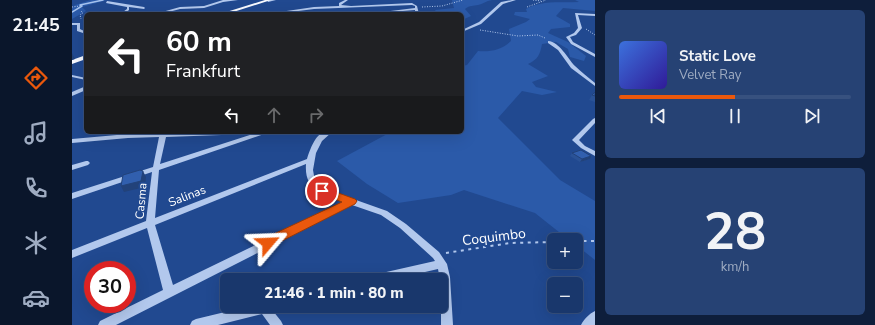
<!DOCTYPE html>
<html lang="es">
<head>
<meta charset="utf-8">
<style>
	:root { --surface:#19376c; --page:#264274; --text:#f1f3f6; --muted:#9facc2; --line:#37517f; --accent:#ea580c }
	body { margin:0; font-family:"Nunito Sans",sans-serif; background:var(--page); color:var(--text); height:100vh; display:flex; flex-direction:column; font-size:15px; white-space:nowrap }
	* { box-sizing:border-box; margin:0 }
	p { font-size:13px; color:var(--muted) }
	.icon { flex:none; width:22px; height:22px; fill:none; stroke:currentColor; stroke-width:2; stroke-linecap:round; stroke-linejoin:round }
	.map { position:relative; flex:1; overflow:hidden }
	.panel { display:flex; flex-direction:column; gap:10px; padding:10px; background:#0e1e3b; width:280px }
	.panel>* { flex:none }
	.hud { position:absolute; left:12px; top:12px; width:380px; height:122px; border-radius:6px; box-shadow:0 4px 16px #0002,0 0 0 1px var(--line); background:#202124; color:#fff; overflow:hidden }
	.controls { position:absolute; left:475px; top:233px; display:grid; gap:8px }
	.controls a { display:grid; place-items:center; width:36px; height:36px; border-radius:6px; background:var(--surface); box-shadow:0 4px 16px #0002,0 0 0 1px var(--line); font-size:20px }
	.speed { position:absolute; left:12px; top:261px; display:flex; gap:8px; font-size:20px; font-weight:700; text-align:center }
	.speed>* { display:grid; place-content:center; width:52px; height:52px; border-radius:50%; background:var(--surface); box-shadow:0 4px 16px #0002,0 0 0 1px var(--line); line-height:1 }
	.speed .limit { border:6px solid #d22; background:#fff; color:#111 }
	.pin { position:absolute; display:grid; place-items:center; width:34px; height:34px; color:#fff; margin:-17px; border:2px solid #fff; border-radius:50%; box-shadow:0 1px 4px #0007 }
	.me { position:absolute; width:44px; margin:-22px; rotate:64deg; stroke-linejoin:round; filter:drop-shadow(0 0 3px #0008) }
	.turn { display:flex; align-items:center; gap:14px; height:84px; padding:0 16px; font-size:18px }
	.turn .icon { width:52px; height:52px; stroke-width:2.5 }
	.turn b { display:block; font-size:28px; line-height:34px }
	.lanes { display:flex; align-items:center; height:38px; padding:0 16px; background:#0003; justify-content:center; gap:20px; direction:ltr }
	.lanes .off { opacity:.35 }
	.panel .card { flex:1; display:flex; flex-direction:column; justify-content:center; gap:6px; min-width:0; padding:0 14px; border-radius:6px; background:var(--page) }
	.panel .dial { align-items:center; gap:0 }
	.dial b { font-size:52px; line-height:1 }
	.song { display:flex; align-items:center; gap:12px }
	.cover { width:48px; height:48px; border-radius:6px; background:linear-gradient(135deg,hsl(220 70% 55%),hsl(250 70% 35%)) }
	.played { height:4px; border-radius:2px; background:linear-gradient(90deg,var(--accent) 50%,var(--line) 50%) }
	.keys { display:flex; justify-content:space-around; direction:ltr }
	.trip { position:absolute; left:148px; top:273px; width:228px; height:40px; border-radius:6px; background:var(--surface); box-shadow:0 4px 16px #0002,0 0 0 1px var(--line); font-weight:800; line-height:40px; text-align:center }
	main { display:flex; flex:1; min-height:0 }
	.tabs { display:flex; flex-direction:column; width:72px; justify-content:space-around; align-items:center; background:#0a162b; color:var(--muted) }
	.tabs .icon { width:28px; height:28px }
	.tabs .active { color:var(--accent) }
	.tabs b { font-size:18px; color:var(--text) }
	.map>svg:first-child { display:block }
	.green { fill:#2b5aa9 }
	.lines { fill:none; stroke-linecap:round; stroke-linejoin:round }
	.stream { stroke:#a5c2ee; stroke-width:1.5 }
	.path-far1 { stroke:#b2c8ed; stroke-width:1; stroke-dasharray:1 1.5; stroke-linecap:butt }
	.path { stroke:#b2c8ed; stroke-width:2; stroke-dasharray:3 4.5; stroke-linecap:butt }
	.minor { fill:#b2c8ed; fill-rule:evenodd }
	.major { fill:#f8faff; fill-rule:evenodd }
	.wall { fill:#2a5296 }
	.shaded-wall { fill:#22427a }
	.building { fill:#315fae; stroke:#22427a }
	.route { fill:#ea580c; stroke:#983908 }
	.labels { text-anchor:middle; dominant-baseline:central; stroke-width:4; stroke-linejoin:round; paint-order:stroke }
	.street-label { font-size:12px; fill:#fff; stroke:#214990 }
	.near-street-label { font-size:14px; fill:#fff; stroke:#214990 }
</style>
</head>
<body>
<main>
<nav class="tabs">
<b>21:45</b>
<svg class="icon active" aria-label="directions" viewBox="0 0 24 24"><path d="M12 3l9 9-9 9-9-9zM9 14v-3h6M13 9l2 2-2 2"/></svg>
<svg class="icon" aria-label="music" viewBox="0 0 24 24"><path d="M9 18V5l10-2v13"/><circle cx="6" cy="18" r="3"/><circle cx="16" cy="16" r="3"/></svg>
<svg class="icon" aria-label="phone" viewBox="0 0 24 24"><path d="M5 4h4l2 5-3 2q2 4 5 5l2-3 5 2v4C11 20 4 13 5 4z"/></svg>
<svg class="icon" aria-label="climate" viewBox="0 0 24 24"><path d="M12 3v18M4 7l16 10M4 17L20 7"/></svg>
<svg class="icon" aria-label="car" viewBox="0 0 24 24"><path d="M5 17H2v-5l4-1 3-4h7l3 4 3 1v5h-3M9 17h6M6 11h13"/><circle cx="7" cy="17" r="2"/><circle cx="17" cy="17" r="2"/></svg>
</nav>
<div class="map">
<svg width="523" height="325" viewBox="0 0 523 325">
	<rect width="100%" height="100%" fill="#214990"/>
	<path class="green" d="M 19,0 L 35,0 L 10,7 L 14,11 L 0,19 L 0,8 L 3,5 Z
		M 380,0 L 420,0 C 414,1 411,4 406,5 C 401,6 398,5 393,9 L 399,16 L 390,20 L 390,14 L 366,14 L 363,10 L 382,8 Z
		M 503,0 L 523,0 L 523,11 L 491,8 L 484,16 L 498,24 L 498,27 L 479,29 L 476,33 L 496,42 L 514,56 L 512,61 L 498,57 L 496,49 L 484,42 L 470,44 C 468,55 466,59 456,64 L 476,76 L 460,82 L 464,87 L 485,92 L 470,95 L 450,91 L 426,118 L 488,180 L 523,201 L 523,260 L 504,245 L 504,240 L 497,240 L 463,213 L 392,190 L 379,195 L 326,203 L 295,184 L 265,161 L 319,132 L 390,132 L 390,66 L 395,65 L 406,51 C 419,52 429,50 439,41 L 437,29 L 454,22 L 458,19 L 442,15 L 443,12 L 455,12 L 454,9 C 469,0 490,3 507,2 Z"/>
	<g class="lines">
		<path class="stream" d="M 0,12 L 10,6 L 8,5 L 31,0"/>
		<path class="path-far1" d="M 461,0 L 469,1
			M 0,7 L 8,6
			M 350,7 L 370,6 L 391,0
			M 455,7 L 474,0
			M 9,11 L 11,13 L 8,15 L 9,19
			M 514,29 L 523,35
			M 408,30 L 446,36 L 466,35 L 473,38"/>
		<path class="path" d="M 504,241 L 523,241
			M 374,253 L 438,243 L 482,242"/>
		<path class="minor" d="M 151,0 L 166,0 L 151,2 L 132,8 L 108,9 L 89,14 L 83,14 L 108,7 L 132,6 Z
			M 195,0 L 204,0 L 196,2 Z
			M 273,0 L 276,0 L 269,5 L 279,6 L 340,3 L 345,6 L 347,14 L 343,14 L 343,10 L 294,14 L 343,8 L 343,6 L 340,5 L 242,9 L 203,14 L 194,14 L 242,7 L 267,6 L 267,3 Z
			M 440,0 L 444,0 L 431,4 L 409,24 L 390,32 L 390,30 L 407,22 L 429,2 Z
			M 35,1 L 72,7 L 73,8 L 72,9 L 57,7 L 57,10 L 52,14 L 48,14 L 55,9 L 55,7 L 34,3 Z
			M 503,13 L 523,14 L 523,16 L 506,15 L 510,28 L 504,35 L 498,37 L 501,42 L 523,54 L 523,57 L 499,44 L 494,37 L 502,33 L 506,28 Z
			M 0,23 L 8,23 L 8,29 L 14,32 L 14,34 L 5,31 L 5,25 L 0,25 Z
			M 476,41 C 488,42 495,58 503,66 C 509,72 516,77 523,83 L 523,86 L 499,68 L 486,50 L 476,43 Z
			M 0,75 L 14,78 L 14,80 L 0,77 Z
			M 14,86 L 14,90 L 0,96 L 0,92 Z
			M 523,118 L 523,123 L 507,140 L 513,146 L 523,151 L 523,156 L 509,148 L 500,140 L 521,119 Z
			M 120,132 L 180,132 L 177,134 L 94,137 L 88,164 L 187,132 L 196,132 L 195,133 L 87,170 L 83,218 L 235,159 C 238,150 243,134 253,132 C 256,131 258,132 260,132 L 250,141 L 244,153 L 241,170 L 243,181 L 253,189 L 315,211 L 334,224 L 367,252 L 375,264 L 378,277 L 381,325 L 369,325 L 369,280 L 368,280 L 366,269 L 340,275 L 344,277 L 345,280 L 296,280 L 297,277 L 301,275 L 363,261 L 361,258 L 328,228 L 309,215 L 280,205 L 44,325 L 26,325 L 28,321 L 91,290 L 75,228 L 0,258 L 0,250 L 74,221 L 80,172 L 0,199 L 0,193 L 81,167 L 87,137 L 56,138 L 0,143 L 0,139 L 56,134 ZM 234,164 C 232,191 251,194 272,202 L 101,285 L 83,225 Z
			M 14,161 L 16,161 L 18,163 L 16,165 L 0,170 L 0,165 Z
			M 178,306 L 205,306 L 204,310 L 201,311 L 209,321 L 211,325 L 198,325 L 190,314 L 146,325 L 118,325 L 120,321 L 124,319 Z
			M 523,311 L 523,325 L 509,325 C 512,319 517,314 523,311 Z"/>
		<path class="major" d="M 193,0 L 199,0 L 155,14 L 148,14 Z
			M 14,55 L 14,59 L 0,64 L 0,60 Z"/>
	</g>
	<path class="wall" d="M 523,92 L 523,102 L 517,100 L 520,95 Z
		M 500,153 L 518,159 L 508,162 L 498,156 Z"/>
	<path class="shaded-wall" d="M 0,53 L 3,59 L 0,60 Z
		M 519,156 L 518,159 L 508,162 L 510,159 Z
		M 71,171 L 74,177 L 73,187 L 52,192 L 49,186 Z"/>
	<path class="building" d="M 523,92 L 523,96 L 520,95 Z
		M 509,150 L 519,156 L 510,159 L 500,153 Z
		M 68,170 L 71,171 L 69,181 L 49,186 L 51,175 Z"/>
	<path class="route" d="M 250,187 L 283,199 L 285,201 L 283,204 L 200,246 L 196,248 L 191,246 L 190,243 L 191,239 L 270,202 L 247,193 L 245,191 L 247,188 Z"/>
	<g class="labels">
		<g class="street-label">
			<text transform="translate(115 196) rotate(-21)">Salinas</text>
			<text transform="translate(69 201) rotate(-85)">Casma</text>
		</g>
		<g class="near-street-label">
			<text transform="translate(422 237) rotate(-7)">Coquimbo</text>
		</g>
	</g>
</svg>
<div class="controls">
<a>+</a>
<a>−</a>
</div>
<div class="speed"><div class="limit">30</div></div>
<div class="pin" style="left:250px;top:191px;background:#d93025"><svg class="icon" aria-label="arrive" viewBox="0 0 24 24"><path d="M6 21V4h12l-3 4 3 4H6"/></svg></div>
<svg class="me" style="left:196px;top:243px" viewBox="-20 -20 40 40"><path d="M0-17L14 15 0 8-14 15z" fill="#ea580c" stroke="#fff" stroke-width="4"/></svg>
<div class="trip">21:46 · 1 min · 80 m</div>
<div class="hud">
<div class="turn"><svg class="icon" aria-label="left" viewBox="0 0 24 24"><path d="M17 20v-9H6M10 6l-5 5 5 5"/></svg><div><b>60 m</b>Frankfurt</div></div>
<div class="lanes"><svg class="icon" aria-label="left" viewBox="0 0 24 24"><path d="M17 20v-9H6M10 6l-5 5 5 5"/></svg><svg class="icon off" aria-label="ahead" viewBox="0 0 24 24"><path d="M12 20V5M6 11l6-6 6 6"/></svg><svg class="icon off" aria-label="right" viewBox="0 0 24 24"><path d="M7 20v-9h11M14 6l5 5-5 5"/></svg></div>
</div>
</div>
<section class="panel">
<div class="card">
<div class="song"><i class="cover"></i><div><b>Static Love</b><p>Velvet Ray</p></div></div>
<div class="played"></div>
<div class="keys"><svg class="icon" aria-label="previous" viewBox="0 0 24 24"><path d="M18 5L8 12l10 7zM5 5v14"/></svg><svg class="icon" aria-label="pause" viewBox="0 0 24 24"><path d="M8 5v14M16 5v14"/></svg><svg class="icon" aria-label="next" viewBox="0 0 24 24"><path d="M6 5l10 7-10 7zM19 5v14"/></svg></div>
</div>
<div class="card dial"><b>28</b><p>km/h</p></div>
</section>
</main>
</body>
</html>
